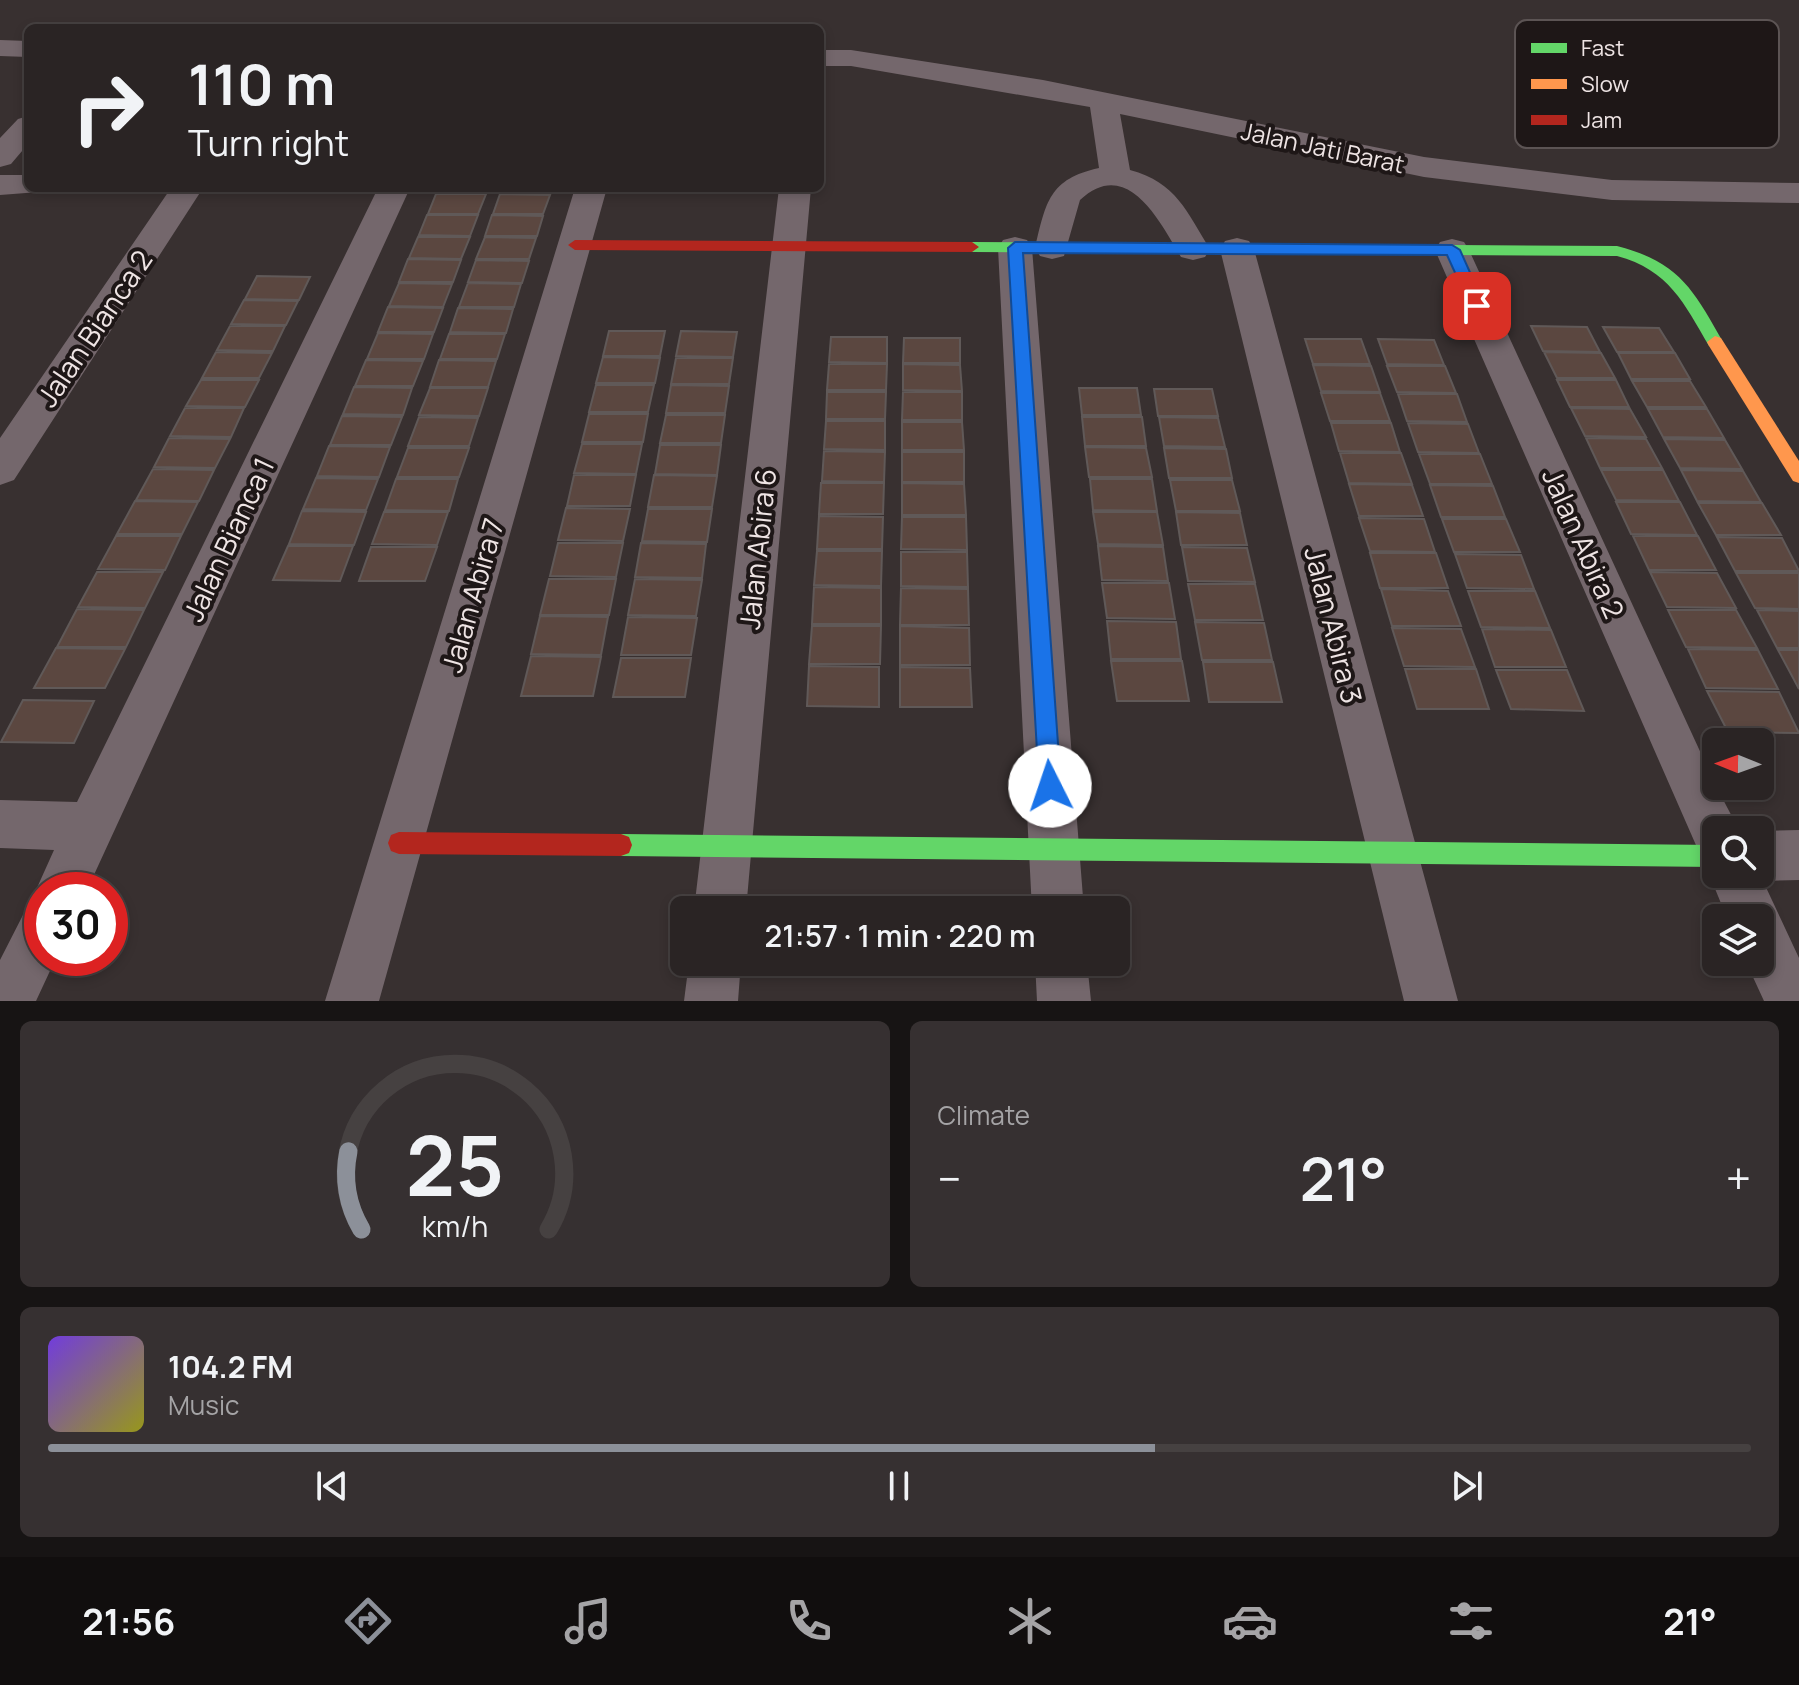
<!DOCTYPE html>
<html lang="en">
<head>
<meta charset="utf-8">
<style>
	:root { --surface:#2a2424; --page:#363031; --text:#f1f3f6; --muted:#a5a4a6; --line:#464141; --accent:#8c9099 }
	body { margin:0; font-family:Manrope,sans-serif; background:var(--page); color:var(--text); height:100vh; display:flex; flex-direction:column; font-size:30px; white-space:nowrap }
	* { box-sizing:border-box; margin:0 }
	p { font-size:26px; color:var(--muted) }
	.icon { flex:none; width:44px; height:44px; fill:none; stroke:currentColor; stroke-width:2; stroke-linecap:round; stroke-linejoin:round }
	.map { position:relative; height:1001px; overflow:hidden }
	.sheet { display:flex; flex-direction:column; gap:20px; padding:20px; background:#171414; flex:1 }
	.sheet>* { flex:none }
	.banner { position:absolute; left:24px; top:24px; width:800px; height:168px; border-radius:12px; box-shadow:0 4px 12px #0003,0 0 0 2px var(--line); background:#2a2424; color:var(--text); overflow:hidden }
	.needle { width:52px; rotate:271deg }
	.fabs { position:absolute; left:1702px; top:728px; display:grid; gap:16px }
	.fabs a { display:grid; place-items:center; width:72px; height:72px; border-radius:12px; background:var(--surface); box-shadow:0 4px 12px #0003,0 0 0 2px var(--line); font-size:40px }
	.speed { position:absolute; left:24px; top:872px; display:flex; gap:16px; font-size:40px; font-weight:700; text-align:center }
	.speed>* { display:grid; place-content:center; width:104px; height:104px; border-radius:50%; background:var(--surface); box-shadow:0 4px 12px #0003,0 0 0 2px var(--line); line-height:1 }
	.speed .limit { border:12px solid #d22; background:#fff; color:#111 }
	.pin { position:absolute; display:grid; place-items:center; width:68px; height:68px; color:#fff; margin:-34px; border-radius:16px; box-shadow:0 4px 12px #0006 }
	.me { position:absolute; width:88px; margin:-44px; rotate:356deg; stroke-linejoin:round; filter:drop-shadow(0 0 6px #0008) }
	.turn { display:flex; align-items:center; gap:28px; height:168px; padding:0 32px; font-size:36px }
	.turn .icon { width:104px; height:104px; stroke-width:2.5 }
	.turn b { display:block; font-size:56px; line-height:68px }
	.big { font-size:60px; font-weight:600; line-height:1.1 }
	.sheet .tile { flex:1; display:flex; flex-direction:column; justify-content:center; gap:12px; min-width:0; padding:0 28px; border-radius:12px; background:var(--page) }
	.sheet .dial { align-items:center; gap:0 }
	.dial svg { height:208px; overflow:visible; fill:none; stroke:var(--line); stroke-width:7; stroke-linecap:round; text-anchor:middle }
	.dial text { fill:var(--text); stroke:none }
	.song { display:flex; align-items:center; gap:24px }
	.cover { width:96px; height:96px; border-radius:12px; background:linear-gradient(135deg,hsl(260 70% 55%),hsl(60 70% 35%)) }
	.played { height:8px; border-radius:4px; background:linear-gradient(90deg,var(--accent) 65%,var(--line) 65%) }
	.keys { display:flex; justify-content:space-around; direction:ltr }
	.heat { display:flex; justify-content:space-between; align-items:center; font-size:44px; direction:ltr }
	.sheet .tiles { flex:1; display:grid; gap:20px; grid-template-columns:1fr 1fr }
	.tile:last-child { grid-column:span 2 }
	.trip { position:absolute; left:670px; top:896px; width:460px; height:80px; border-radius:12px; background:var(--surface); box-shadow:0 4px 12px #0003,0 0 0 2px var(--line); font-weight:600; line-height:80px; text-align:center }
	.tab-bar { display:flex; height:128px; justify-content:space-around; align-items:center; background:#110e0e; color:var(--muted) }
	.tab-bar .icon { width:56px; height:56px }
	.tab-bar .active { color:var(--accent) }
	.tab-bar b { font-size:36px; color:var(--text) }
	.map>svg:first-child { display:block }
	.building { fill:#5b4740; stroke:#605958; stroke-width:2 }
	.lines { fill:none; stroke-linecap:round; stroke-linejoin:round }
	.street { fill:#74676c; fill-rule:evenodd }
	.fast { fill:#63d668; fill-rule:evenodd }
	.slow { fill:#ff974d; fill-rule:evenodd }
	.jam { fill:#b3261e; fill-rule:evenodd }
	.route { fill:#1a73e8; stroke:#114b97; stroke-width:2 }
	.labels { text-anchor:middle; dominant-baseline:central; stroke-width:8; stroke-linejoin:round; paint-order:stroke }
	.far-street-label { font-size:24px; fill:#eee4e4; stroke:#1e1717 }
	.street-label { font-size:28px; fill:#eee4e4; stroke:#1e1717 }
	.key { fill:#1e1717; stroke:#5c5454; stroke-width:2 }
	.key-label { font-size:22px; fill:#eee4e4 }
</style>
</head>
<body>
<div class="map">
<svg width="1799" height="1001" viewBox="0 0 1799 1001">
	<rect width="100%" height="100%" fill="#383030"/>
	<path class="building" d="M 439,188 L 488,188 L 486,193 L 437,193 Z
		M 503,188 L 552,188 L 550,194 L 501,193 Z
		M 436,194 L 486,194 L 478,214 L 428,214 Z
		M 500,194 L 550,195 L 543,214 L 493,214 Z
		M 427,215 L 478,215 L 470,236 L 419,235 Z
		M 492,215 L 543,216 L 537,236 L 485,236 Z
		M 418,237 L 470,237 L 461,259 L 409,258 Z
		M 485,237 L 536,238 L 529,259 L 476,259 Z
		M 408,259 L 461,260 L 453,282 L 399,282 Z
		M 476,260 L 529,261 L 522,283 L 468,282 Z
		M 257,276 L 310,277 L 299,300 L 245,299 Z
		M 399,283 L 452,284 L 443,307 L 389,306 Z
		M 468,283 L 521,284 L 514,307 L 459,307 Z
		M 244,300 L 298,301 L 286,325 L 231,324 Z
		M 388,307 L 443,308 L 434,332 L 378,332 Z
		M 458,308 L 513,309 L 506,333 L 450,332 Z
		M 230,326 L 285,326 L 273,351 L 217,350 Z
		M 1531,326 L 1587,327 L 1600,352 L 1543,351 Z
		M 1603,327 L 1659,328 L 1674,352 L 1617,352 Z
		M 609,331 L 665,331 L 660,356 L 603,356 Z
		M 681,331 L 737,332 L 733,357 L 676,356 Z
		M 378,333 L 433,334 L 424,359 L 367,359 Z
		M 449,334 L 505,334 L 497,359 L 440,359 Z
		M 831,337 L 887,337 L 887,363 L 829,362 Z
		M 904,338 L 960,338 L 960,363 L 903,363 Z
		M 1305,339 L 1361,339 L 1370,364 L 1313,364 Z
		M 1378,339 L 1434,340 L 1444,365 L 1387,364 Z
		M 216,352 L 272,353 L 259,378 L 202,378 Z
		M 1544,352 L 1601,353 L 1615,378 L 1557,378 Z
		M 1618,353 L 1675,353 L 1690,379 L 1631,379 Z
		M 603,357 L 660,358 L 655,383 L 596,383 Z
		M 676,358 L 733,358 L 729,384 L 671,384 Z
		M 366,360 L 423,361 L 413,386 L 355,386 Z
		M 439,360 L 496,361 L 488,387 L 430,387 Z
		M 829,364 L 887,364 L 886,390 L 827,390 Z
		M 903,364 L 960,365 L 962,391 L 903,390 Z
		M 1313,365 L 1371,366 L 1380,392 L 1321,391 Z
		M 1387,366 L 1445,366 L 1456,393 L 1397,392 Z
		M 201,380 L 259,380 L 245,407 L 186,406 Z
		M 1557,380 L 1616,380 L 1629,407 L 1570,407 Z
		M 1632,381 L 1690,381 L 1706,407 L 1647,407 Z
		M 596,385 L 654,385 L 648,412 L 589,412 Z
		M 671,385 L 729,386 L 725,413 L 666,413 Z
		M 354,387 L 412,388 L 403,415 L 343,414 Z
		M 430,388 L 488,388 L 479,416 L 419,415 Z
		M 1079,388 L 1137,388 L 1141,415 L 1082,415 Z
		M 1154,389 L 1212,389 L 1218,416 L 1158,416 Z
		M 827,392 L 886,392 L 885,419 L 826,419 Z
		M 903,392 L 962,392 L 962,420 L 902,420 Z
		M 1321,393 L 1380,393 L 1390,421 L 1330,421 Z
		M 1398,394 L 1457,394 L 1467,422 L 1407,421 Z
		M 185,408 L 244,408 L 231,437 L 170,436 Z
		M 1571,408 L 1630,409 L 1646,437 L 1585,436 Z
		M 1648,409 L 1707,409 L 1724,438 L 1663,437 Z
		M 589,414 L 648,414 L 643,442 L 582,442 Z
		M 666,415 L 725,415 L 721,443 L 660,443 Z
		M 342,416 L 402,417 L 391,445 L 330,445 Z
		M 419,417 L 478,418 L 469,446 L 408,446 Z
		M 1082,417 L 1142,417 L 1146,446 L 1085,446 Z
		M 1159,417 L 1218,418 L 1225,447 L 1164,446 Z
		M 826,421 L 885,421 L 885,450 L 824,449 Z
		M 902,422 L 962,422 L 964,450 L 902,450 Z
		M 1331,423 L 1391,423 L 1400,452 L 1339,451 Z
		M 1408,423 L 1468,424 L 1479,453 L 1418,452 Z
		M 169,438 L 230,439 L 215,468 L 154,467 Z
		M 1586,438 L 1646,439 L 1662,468 L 1600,468 Z
		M 1664,439 L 1725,440 L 1742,469 L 1680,468 Z
		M 582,444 L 642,444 L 636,474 L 574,473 Z
		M 660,445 L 721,445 L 717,475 L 655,474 Z
		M 329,446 L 390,447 L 379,477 L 317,476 Z
		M 1085,447 L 1146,448 L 1152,477 L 1089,477 Z
		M 408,448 L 469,448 L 459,477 L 397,477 Z
		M 1164,448 L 1226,449 L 1232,478 L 1169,478 Z
		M 824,451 L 885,452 L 884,482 L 822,481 Z
		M 902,452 L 964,452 L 964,482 L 902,482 Z
		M 1340,453 L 1401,453 L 1412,484 L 1349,483 Z
		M 1419,454 L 1480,454 L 1492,484 L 1430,484 Z
		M 153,469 L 214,470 L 199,501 L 136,500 Z
		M 1601,470 L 1663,470 L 1679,501 L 1616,500 Z
		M 1681,470 L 1743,471 L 1761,502 L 1697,501 Z
		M 574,475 L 636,475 L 630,506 L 567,506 Z
		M 654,475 L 717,476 L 712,507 L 648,507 Z
		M 316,478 L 378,479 L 366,510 L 303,509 Z
		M 396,479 L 458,479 L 449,511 L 385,510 Z
		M 1090,479 L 1152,479 L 1157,511 L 1093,510 Z
		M 1170,480 L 1232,480 L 1240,511 L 1176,511 Z
		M 821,483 L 884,483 L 883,514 L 819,514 Z
		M 902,483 L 964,484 L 966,515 L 902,515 Z
		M 1349,484 L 1412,485 L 1423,516 L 1359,516 Z
		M 1430,485 L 1493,486 L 1505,517 L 1441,517 Z
		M 135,501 L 198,502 L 182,534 L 117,534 Z
		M 1616,502 L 1680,502 L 1697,535 L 1631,534 Z
		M 1698,503 L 1762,503 L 1781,535 L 1716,535 Z
		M 566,508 L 630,509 L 623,541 L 558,540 Z
		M 648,509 L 712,509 L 707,542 L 642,541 Z
		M 302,511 L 366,512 L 354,545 L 289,544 Z
		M 384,512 L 448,512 L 437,545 L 372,544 Z
		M 1093,512 L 1157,512 L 1163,545 L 1098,544 Z
		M 1176,512 L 1240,513 L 1247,545 L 1181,545 Z
		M 819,516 L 883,517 L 882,549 L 817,549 Z
		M 902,517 L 966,517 L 967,550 L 901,549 Z
		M 1359,518 L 1424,519 L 1435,552 L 1370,551 Z
		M 1442,519 L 1506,519 L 1520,552 L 1454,552 Z
		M 116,536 L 181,536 L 165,570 L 98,569 Z
		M 1633,536 L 1698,536 L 1716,570 L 1649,570 Z
		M 1717,537 L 1782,538 L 1799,571 L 1735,571 Z
		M 558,543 L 623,543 L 616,577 L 550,576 Z
		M 641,543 L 706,544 L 702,578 L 635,577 Z
		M 288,546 L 353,546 L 340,581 L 273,580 Z
		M 1098,546 L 1163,547 L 1168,581 L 1102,580 Z
		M 371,547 L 437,547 L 425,581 L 359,581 Z
		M 1182,547 L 1247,548 L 1255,582 L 1188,581 Z
		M 817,551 L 882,551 L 881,586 L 814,585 Z
		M 901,552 L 967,552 L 968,587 L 901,586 Z
		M 1370,553 L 1436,553 L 1448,588 L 1380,588 Z
		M 1455,554 L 1521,555 L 1534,589 L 1467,588 Z
		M 97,572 L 163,572 L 145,608 L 78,607 Z
		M 1650,572 L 1717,573 L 1736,608 L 1667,607 Z
		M 1736,573 L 1799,573 L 1799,609 L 1755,608 Z
		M 549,579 L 616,579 L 609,615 L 540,615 Z
		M 635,579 L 702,580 L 696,616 L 628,615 Z
		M 1102,583 L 1169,583 L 1175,619 L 1107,618 Z
		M 1188,584 L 1255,584 L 1263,620 L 1195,620 Z
		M 814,587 L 881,588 L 881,624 L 812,624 Z
		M 901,588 L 968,589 L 969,625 L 900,625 Z
		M 1381,589 L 1448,591 L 1461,626 L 1392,626 Z
		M 1468,591 L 1535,591 L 1550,628 L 1481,627 Z
		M 77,609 L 144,610 L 126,647 L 57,647 Z
		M 1668,610 L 1736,610 L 1757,648 L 1686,647 Z
		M 1757,610 L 1799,611 L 1799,648 L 1777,648 Z
		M 540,616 L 608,617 L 601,655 L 531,654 Z
		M 628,617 L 697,618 L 691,655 L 621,655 Z
		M 1107,621 L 1176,622 L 1181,659 L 1111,659 Z
		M 1195,622 L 1264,623 L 1272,660 L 1202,660 Z
		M 812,626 L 881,626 L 880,664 L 809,664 Z
		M 900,626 L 969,628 L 970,665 L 900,665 Z
		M 1392,628 L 1461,629 L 1475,667 L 1404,666 Z
		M 1482,629 L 1551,630 L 1566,667 L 1495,667 Z
		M 56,648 L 125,649 L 105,688 L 34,688 Z
		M 1688,649 L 1758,650 L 1778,689 L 1706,688 Z
		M 1778,650 L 1799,650 L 1799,689 Z
		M 531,656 L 601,657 L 593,696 L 521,696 Z
		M 621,658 L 691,658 L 685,697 L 613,697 Z
		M 1111,661 L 1182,661 L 1189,701 L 1117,701 Z
		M 1203,662 L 1273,662 L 1282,702 L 1209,702 Z
		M 809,666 L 879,667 L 879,707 L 807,706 Z
		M 900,667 L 970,668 L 972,707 L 900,707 Z
		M 1405,669 L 1476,669 L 1489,709 L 1417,709 Z
		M 1496,670 L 1567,670 L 1584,711 L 1511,709 Z
		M 1707,691 L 1779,692 L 1799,733 L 1728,732 Z
		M 23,700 L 94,701 L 74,743 L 1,742 Z"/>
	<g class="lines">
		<path class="street" d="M 0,40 L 28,41 L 28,57 L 0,56 Z
			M 820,50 L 851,50 L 1043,80 L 1424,157 L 1612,180 L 1799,183 L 1799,203 L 1612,200 L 1424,177 L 1120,114 L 1130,170 C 1177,183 1186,211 1210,249 L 1205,257 L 1193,260 L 1181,257 C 1161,224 1128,155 1080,200 L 1064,256 L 1052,259 L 1040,256 L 1035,248 C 1046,202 1049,179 1099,168 L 1090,107 L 851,66 L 820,66 Z
			M 28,116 L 28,144 L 11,164 L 0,167 L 0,138 L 18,119 Z
			M 0,175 L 28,175 L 28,188 L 42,188 L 39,192 L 0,195 Z
			M 171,188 L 203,188 L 14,480 L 0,485 L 0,438 Z
			M 378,188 L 410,188 L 87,890 L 42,890 L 42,958 L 56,958 L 36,1001 L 0,1001 L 0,960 L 24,913 L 42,905 L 36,890 L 54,850 L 0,848 L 0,800 L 77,802 Z
			M 575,188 L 607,188 L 379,1001 L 325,1001 Z
			M 779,188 L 811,188 L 746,910 L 694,910 Z
			M 1015,237 L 1027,240 L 1032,248 L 1084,910 L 1032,910 L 998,248 L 1003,240 Z
			M 1237,238 L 1249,241 L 1254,249 L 1458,1001 L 1404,1001 L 1220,249 L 1225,241 Z
			M 1452,239 L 1464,242 L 1469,250 L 1716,786 L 1739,830 L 1716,830 L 1716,874 L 1760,874 L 1760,831 L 1799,830 L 1799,880 L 1763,881 L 1799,958 L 1799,1001 L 1764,1001 L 1746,962 L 1760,962 L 1760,918 L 1727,918 L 1709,874 L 1715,859 L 1699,852 L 1435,250 L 1440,242 Z
			M 689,962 L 741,962 L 738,1001 L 684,1001 Z
			M 1035,962 L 1087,962 L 1091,1001 L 1037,1001 Z"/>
		<path class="fast" d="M 972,242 L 1617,246 C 1679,262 1693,289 1723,342 L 1715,348 L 1709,346 C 1684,303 1669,270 1617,256 L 972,252 L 965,247 Z
			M 621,834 L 1716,845 L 1716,867 L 621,856 L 613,853 L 610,845 L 613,837 Z"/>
		<path class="slow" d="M 1715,336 L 1721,338 L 1799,461 L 1799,483 L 1793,481 L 1709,346 L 1707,342 Z"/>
		<path class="jam" d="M 575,240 L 972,242 L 979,247 L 972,252 L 575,250 L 568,245 Z
			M 399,832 L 621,834 L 629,837 L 632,845 L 629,853 L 621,856 L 399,854 L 391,851 L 388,843 L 391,835 Z"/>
	</g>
	<path class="route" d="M 1015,242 L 1452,245 L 1460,250 L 1485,306 L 1477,312 L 1472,310 L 1447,255 L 1023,253 L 1061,786 L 1058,794 L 1050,797 L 1042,794 L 1039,786 L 1008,248 Z"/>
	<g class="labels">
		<g class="far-street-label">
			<text transform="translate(1323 147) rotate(12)">Jalan Jati Barat</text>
		</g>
		<g class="street-label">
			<text transform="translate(94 328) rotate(-56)">Jalan Bianca 2</text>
			<text transform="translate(228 539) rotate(-65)">Jalan Bianca 1</text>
			<text transform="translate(1584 543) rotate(66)">Jalan Abira 2</text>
			<text transform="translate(757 549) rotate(-84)">Jalan Abira 6</text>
			<text transform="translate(472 595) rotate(-74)">Jalan Abira 7</text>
			<text transform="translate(1334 625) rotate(76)">Jalan Abira 3</text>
		</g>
	</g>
	<rect x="1515" y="20" width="264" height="128" rx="12" class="key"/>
	<rect x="1531" y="43" width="36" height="10" fill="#63d668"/>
	<rect x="1531" y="79" width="36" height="10" fill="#ff974d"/>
	<rect x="1531" y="115" width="36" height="10" fill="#b3261e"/>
	<g class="key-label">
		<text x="1581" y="56">Fast</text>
		<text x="1581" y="92">Slow</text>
		<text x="1581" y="128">Jam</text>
	</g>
</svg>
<div class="fabs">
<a><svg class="needle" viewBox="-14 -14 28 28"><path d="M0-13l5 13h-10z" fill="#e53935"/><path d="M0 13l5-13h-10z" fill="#a5a4a6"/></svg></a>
<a><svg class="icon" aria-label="search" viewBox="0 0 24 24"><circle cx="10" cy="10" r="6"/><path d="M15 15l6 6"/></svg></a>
<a><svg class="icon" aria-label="layers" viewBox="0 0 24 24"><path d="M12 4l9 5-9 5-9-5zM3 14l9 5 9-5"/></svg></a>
</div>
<div class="speed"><div class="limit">30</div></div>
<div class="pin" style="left:1477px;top:306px;background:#d93025"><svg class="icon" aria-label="arrive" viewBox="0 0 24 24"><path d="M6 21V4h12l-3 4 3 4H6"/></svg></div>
<svg class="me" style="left:1050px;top:786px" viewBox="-20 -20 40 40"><circle r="19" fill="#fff"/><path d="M0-13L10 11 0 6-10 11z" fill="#1a73e8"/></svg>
<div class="trip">21:57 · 1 min · 220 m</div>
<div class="banner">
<div class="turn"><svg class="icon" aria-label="right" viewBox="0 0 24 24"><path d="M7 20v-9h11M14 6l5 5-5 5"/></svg><div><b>110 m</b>Turn right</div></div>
</div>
</div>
<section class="sheet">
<div class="tiles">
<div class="tile dial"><svg viewBox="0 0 100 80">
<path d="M14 69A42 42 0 1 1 86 69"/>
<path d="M14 69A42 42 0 0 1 9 39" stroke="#8c9099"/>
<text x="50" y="56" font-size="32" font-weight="700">25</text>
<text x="50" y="72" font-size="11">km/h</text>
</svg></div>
<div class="tile"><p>Climate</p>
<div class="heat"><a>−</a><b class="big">21°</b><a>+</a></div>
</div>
<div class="tile">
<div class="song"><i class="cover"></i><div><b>104.2 FM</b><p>Music</p></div></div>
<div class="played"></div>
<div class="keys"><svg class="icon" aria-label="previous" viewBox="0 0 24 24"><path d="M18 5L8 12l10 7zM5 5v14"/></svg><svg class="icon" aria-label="pause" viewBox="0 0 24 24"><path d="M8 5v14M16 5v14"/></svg><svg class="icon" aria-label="next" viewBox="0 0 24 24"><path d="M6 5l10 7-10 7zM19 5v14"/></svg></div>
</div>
</div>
</section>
<nav class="tab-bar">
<b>21:56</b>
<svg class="icon active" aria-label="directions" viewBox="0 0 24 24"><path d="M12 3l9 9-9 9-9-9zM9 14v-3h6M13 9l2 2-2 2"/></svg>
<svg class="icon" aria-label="music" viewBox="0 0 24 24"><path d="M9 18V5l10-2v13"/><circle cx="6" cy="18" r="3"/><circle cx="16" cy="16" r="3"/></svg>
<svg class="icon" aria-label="phone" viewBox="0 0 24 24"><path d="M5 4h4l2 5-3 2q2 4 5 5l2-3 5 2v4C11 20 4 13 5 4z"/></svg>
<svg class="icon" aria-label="climate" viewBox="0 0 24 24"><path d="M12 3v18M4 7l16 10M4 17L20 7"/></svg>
<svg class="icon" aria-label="car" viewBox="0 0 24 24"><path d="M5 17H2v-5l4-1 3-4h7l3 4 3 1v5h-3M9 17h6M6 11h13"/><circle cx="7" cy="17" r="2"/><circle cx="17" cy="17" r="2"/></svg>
<svg class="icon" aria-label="filters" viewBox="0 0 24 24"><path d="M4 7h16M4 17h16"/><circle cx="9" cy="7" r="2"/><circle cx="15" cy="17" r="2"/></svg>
<b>21°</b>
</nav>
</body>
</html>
